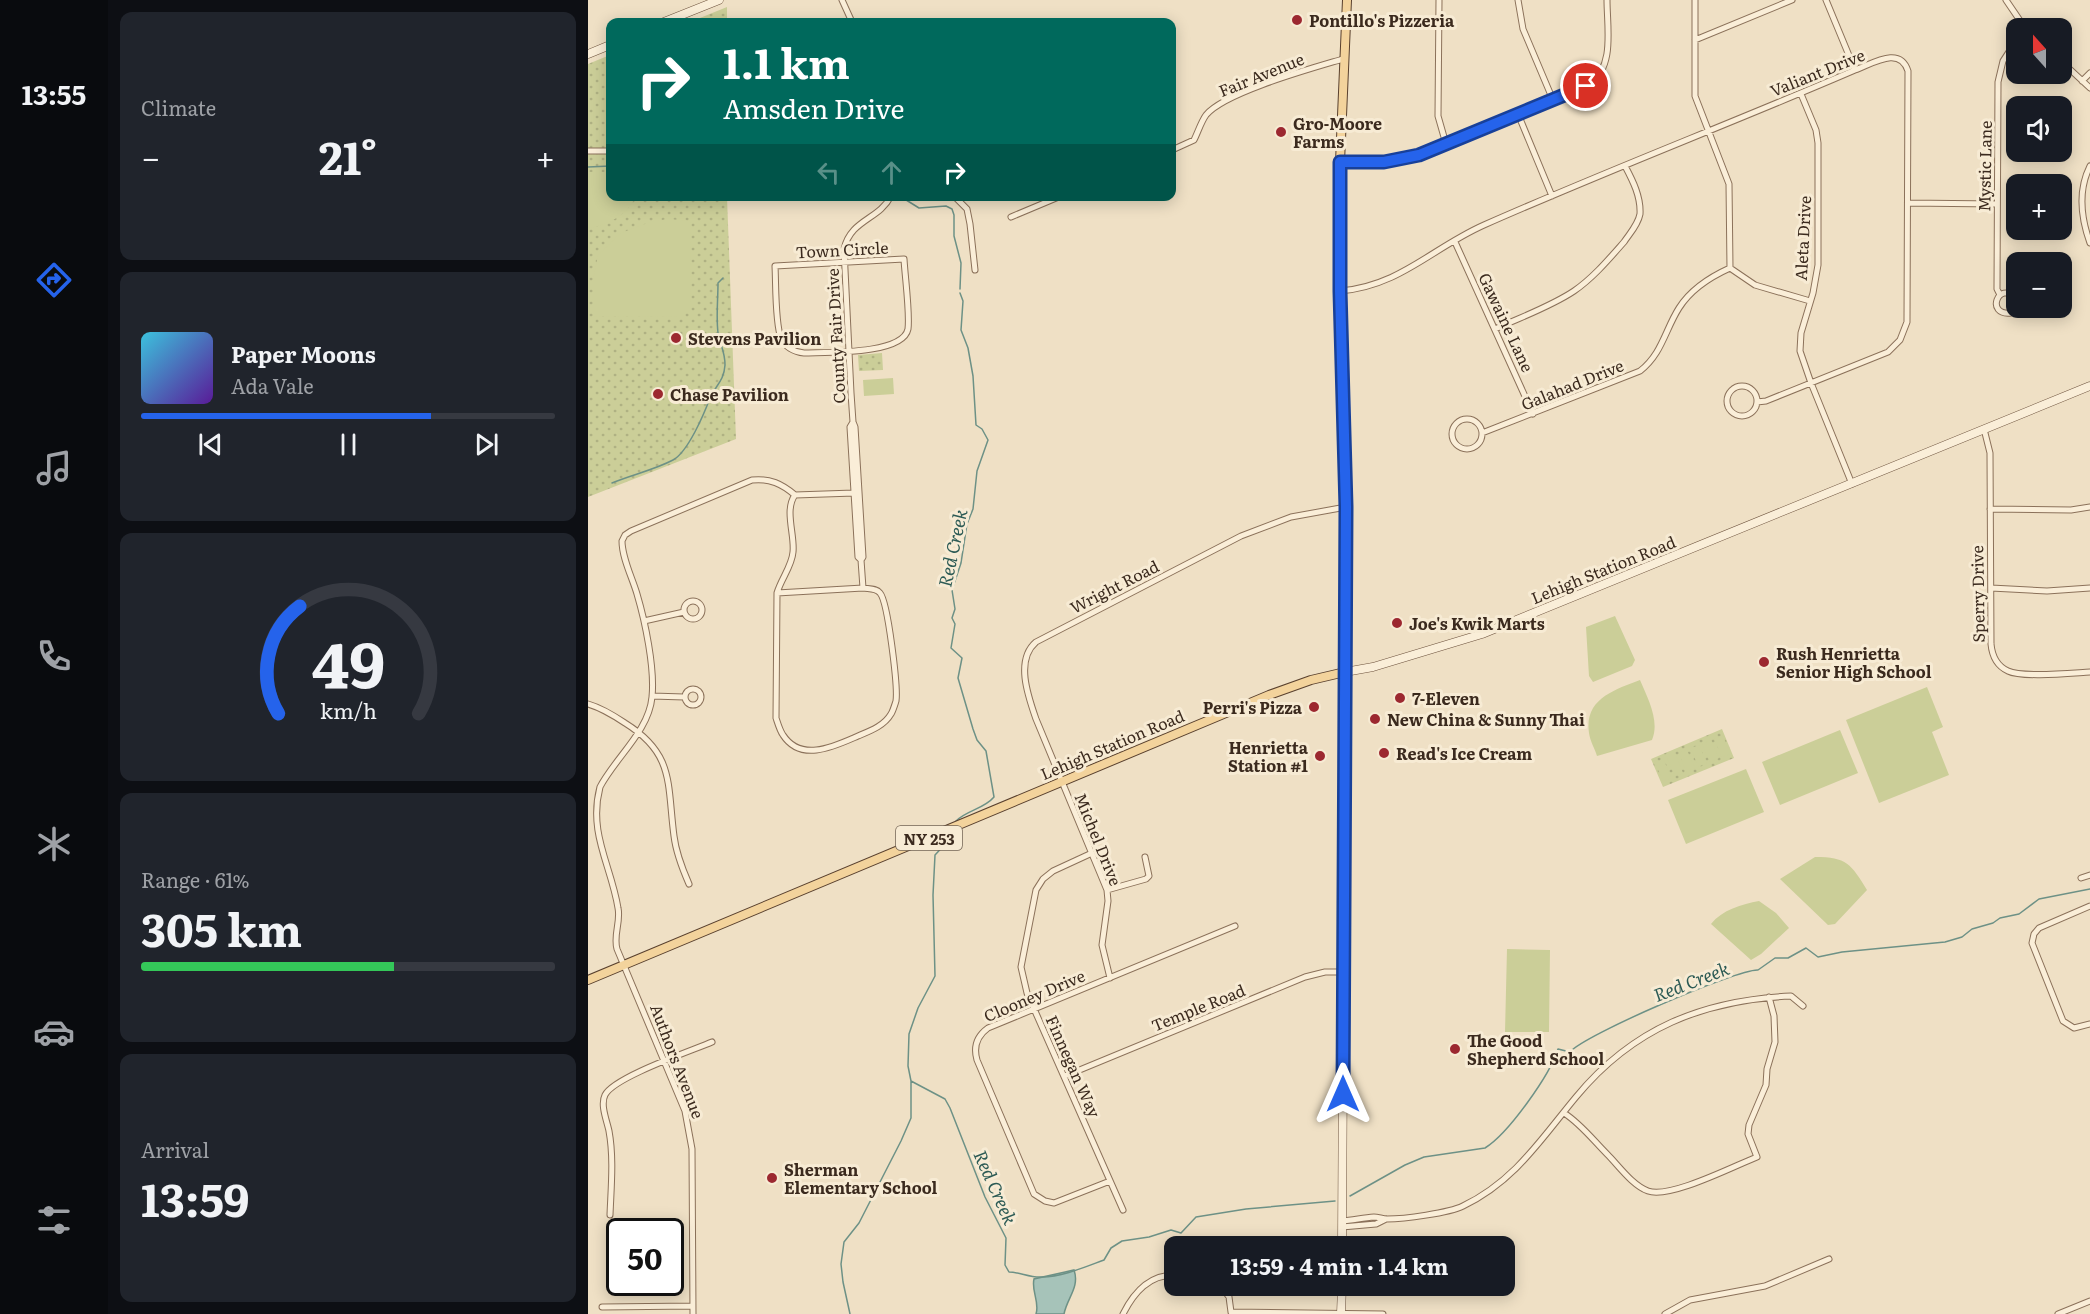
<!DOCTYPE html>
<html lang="en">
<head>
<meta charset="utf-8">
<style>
	:root { --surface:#171b24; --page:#20242c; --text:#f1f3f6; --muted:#9ea1a6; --line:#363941; --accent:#2563eb }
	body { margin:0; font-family:Literata,serif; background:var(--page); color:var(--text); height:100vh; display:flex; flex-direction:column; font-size:22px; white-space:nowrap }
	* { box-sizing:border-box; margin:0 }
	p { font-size:20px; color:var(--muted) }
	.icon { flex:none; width:33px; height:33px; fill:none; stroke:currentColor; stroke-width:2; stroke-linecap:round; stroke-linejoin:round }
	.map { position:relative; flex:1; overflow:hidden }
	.drawer { display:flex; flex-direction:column; gap:12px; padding:12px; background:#0d0f14; width:480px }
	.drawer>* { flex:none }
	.top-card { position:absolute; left:18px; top:18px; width:570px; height:183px; border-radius:12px; box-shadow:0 3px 15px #0003; background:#00695c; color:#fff; overflow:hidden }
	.needle { width:39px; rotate:339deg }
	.buttons { position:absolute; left:1418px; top:18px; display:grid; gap:12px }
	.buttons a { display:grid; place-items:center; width:66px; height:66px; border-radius:12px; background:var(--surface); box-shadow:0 3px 15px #0003; font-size:30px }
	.speed { position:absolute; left:18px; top:1218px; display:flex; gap:12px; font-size:30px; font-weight:700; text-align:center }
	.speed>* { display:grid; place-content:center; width:78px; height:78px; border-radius:50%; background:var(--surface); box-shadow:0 3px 15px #0003; line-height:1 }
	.speed .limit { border:3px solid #111; border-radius:9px; background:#fff; color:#111 }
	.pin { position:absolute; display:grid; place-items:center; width:51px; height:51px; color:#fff; margin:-26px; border:3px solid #fff; border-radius:50%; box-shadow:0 2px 6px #0007 }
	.me { position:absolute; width:66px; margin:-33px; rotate:0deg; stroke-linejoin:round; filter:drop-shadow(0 0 4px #0008) }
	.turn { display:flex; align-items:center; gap:21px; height:126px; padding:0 18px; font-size:27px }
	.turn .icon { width:78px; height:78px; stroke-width:2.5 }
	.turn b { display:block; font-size:42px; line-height:51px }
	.lanes { display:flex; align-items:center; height:57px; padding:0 18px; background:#0003; justify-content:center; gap:30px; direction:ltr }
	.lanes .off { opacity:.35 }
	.big { font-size:45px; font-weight:700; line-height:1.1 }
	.drawer .card { flex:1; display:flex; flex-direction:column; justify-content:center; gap:9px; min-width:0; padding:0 21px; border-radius:12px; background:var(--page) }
	.drawer .dial { align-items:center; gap:0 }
	.dial svg { height:156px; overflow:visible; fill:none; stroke:var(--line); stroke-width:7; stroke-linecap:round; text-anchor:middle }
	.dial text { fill:var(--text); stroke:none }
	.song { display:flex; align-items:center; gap:18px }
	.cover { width:72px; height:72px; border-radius:9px; background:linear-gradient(135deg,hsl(190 70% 55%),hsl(270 70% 35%)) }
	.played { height:6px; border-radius:3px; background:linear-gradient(90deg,var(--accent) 70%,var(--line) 70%) }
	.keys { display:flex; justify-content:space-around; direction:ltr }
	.heat { display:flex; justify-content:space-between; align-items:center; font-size:33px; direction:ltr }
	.charge { height:9px; border-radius:4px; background:linear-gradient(90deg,#34c759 61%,var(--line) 0) }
	.trip { position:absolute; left:576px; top:1236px; width:351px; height:60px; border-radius:12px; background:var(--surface); box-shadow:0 3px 15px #0003; font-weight:700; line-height:60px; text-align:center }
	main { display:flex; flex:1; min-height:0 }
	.tab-bar { display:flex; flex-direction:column; width:108px; justify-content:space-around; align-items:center; background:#090b0e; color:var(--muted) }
	.tab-bar .icon { width:42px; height:42px }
	.tab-bar .current { color:var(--accent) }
	.tab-bar b { font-size:27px; color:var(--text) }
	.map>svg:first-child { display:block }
	.green { fill:url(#green-dots) }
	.pitch { fill:#cbce98 }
	.water { fill:#a6c3b9; stroke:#6d9186; stroke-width:1.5 }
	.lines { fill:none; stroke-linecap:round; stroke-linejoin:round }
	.stream { stroke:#6d9186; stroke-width:1.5 }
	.minor-casing { stroke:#8b715a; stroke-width:7 }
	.secondary-casing { stroke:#6d523d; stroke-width:9 }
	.primary-casing { stroke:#59402e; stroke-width:10 }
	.minor { stroke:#faeed8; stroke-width:5 }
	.secondary { stroke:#faeed8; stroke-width:8 }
	.primary { stroke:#f3d39c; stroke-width:8 }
	.route-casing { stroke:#184099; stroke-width:15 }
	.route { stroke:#2563eb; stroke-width:10 }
	.poi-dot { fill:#9c2830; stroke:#f7ebd4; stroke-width:2 }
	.labels { text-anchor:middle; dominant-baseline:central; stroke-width:6; stroke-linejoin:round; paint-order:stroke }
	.shield { fill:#f7ebd4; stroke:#736455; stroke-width:1.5 }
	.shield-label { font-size:15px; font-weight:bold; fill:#3b2a1e }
	.poi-label { font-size:16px; font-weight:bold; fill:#3b2a1e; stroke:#f7ebd4; text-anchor:start }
	.street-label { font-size:16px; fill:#3b2a1e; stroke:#f7ebd4 }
	.water-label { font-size:18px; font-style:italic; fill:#2d5b55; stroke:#f7ebd4 }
</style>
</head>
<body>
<main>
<nav class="tab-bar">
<b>13:55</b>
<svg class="icon current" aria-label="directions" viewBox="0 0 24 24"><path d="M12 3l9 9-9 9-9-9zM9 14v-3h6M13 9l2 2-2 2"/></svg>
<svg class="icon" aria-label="music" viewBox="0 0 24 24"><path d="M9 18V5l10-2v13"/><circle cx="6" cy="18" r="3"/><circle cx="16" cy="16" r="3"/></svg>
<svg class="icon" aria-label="phone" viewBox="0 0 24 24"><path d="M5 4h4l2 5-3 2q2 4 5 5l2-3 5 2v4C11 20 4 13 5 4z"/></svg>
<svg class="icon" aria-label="climate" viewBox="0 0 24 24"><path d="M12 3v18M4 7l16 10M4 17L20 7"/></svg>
<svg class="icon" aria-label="car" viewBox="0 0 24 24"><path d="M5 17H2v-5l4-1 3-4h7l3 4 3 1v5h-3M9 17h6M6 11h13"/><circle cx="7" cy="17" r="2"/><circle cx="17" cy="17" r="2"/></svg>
<svg class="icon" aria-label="filters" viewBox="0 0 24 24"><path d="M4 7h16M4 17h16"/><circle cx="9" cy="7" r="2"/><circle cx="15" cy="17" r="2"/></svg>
</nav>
<section class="drawer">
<div class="card"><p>Climate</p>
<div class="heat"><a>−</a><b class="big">21°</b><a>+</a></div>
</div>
<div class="card">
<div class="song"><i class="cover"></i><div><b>Paper Moons</b><p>Ada Vale</p></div></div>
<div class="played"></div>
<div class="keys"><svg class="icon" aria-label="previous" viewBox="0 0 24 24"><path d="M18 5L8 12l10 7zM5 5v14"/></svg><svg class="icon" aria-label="pause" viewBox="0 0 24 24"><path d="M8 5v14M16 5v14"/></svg><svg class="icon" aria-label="next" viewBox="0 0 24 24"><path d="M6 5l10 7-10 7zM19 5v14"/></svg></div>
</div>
<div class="card dial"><svg viewBox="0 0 100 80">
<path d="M14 69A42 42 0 1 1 86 69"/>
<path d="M14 69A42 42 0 0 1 25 14" stroke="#2563eb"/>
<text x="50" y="56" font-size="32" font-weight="700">49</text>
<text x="50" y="72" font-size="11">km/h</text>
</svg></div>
<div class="card"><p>Range · 61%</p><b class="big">305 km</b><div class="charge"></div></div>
<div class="card"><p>Arrival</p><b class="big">13:59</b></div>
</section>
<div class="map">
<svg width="1502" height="1314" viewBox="0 0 1502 1314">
	<defs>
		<pattern id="green-dots" width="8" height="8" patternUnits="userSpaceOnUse" patternTransform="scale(1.5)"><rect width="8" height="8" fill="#cbce98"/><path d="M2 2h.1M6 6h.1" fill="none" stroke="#afb183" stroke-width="1.8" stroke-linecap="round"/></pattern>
	</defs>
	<rect width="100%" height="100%" fill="#efe0c5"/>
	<path class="green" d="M 139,7 L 139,22 L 102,22 Z
		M 22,55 L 22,196 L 139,197 L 148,439 L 0,497 L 0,64 Z
		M 294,353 L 295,370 L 271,371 L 270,355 Z
		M 1134,729 L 1146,758 L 1075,787 L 1063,759 Z"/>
	<path class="pitch" d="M 0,172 L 22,172 L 22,196 L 47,197 C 40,215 18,226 0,228 Z
		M 80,219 L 103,221 L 102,305 L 90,317 L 5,316 L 5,280 L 10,255 L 33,233 L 62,222 Z
		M 305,378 L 306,394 L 276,396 L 275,380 Z
		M 1027,616 L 1047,660 L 1044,666 L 1005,682 L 1001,676 L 998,627 Z
		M 1052,680 C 1060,699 1072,721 1064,740 L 1009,756 C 1007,749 1002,741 1001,733 C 996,699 1026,690 1052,680 Z
		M 1339,687 L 1355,727 L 1344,732 L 1361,775 L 1291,803 L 1258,720 Z
		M 1252,730 L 1270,773 L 1192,805 L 1174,762 Z
		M 1135,735 L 1142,754 L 1134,757 L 1126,739 Z
		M 1123,740 L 1131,758 L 1122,762 L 1114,744 Z
		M 1111,745 L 1119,763 L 1110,767 L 1103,748 Z
		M 1099,750 L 1107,768 L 1098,772 L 1091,753 Z
		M 1088,755 L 1095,773 L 1087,776 L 1079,758 Z
		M 1076,760 L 1083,778 L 1075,781 L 1067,763 Z
		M 1158,769 L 1176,812 L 1098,844 L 1080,800 Z
		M 1227,857 C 1259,857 1263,864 1279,890 L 1247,924 L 1240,925 L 1192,879 Z
		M 1171,901 L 1188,913 L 1201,928 L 1173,954 L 1163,960 L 1123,924 C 1134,910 1154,904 1171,901 Z
		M 919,949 L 962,950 L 961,1032 L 917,1032 Z"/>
	<path class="water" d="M 486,1270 C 492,1287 479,1298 476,1314 L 448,1314 C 452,1302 443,1291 446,1279 Z"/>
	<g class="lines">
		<path class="stream" d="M 0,167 L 22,166
			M 315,198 L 331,208 L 358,206 L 364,209 L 366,215 L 366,236 L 373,263 L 372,289
			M 24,483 C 43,475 66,470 85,460 C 100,452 116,414 122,398 C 128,385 136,381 137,365 C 137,351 132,345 130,333 C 128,316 130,300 130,283 L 135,278
			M 368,821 C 379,810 396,809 406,797 L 398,751 L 389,740 L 385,729 L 370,678 L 374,658 L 363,648 L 367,624 L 364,618 L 367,609 L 364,590 L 373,563 L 379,524 L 385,509 L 389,471 L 400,440 L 394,429 L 388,425 L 385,376 L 380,348 L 373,330 L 375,301 L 372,293
			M 363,835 L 361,840 L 347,855 L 345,895 L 347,976 L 330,1008 L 321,1034 L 320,1066 L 323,1081 L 357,1099 L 362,1108 L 397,1197 L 418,1238 L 417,1265 L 421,1272 C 432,1272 442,1278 454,1277 C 474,1277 497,1267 516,1260 L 523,1248 L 534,1241 L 561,1237 L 583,1230 L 593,1233 L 608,1217 L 658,1209 L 747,1201
			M 762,1196 L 817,1165 L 836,1157 L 897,1148 C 920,1134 962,1075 970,1049 L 982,1052 C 996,1035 1149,969 1170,970 L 1187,958 L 1200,958 L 1218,948 L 1230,957 L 1254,952 L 1357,942 L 1374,937 L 1384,929 L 1405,923 L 1412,918 L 1431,914 L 1451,899 L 1502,889
			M 262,1314 L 255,1282 L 253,1264 L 256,1242 L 271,1223 L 313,1141 L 323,1118 L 323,1081"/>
		<defs>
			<path id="minor" d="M 254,0 L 264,22
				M 851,0 L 850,116 L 858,144
				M 930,0 L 935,29 L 965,100
				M 1107,0 L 1107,96 L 1141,184 L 1142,268
				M 1238,0 L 1267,70
				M 1418,0 L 1437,28
				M 1107,40 L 1204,0
				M 1473,61 L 1502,88
				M 1494,81 L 1502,73
				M 1213,94 L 1228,130 L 1230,143 L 1230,265 L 1225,293 L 1213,333 L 1212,351 L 1223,383 L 1264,484
				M 930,114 L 964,196
				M 584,150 L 606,140 C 610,132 613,122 618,115 C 637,92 725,68 755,59
				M 0,151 L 22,151
				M 752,162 L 796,162 L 831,155 L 1002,84 C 1027,66 1019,28 1019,0
				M 1502,166 C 1490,190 1493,218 1502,243
				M 366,196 L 379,209 L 382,224 L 387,270
				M 1320,203 L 1409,204
				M 423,217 L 473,196
				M 867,242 L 945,414
				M 316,259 C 317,277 322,313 320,329 C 315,355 237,352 216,353 C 206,352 197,347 193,338 C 187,323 188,284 187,266 Z
				M 1142,268 L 1167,285 L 1222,301
				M 752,291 C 812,286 844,248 896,225 C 1018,171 1144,123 1267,70 C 1284,64 1312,45 1320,71 L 1319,322 L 1312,340 L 1300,352 L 1178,401 L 1169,402
				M 1412,295 L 1409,289 L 1410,82 L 1415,61 L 1428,41
				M 1428,298 C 1410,280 1397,316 1423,313 L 1428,308
				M 907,329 C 933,317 962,307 986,291 C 1005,278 1021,259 1036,242 C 1042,233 1050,225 1052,214 C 1053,197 1045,181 1037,166
				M1139 401a15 15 0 1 1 30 0a15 15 0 1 1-30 0Z
				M864 434a15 15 0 1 1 30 0a15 15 0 1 1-30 0Z
				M 265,422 L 262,427 L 270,557 L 273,560 L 275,557 L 267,427 L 265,422 L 263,393 L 256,249 C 263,219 291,220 303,196
				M 1396,429 L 1402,453 L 1403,644 C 1404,655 1409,666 1420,671 C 1434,678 1484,673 1502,672
				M 894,433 L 1052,371 C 1074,354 1077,330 1091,308 C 1103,289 1122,277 1142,268
				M 207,495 L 266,493
				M 1402,509 L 1483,510 L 1502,507
				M 273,560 L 275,588
				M 1403,588 L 1459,591 L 1502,588
				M 189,593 L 275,588 C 281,589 288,588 292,593 C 300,602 310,687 308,701 C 307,704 305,711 303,714 C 296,726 282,731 270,736 C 247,746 213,763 195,735 C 192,731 190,724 188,718 L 189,593 C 193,579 204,566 205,552 C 207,535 196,510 207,495
				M96 610a9 9 0 1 1 18 0a9 9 0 1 1-18 0Z
				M 56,621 L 96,612
				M97 697a8 8 0 1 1 16 0a8 8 0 1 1-16 0Z
				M 64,696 L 96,697
				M 0,704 C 14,708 25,715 37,723 C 87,754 79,784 86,836 C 88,853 94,868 101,884
				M 504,853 L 465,871 L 455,879 L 448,890 L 433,967 L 439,993 L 535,1210
				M 1493,878 L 1502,875
				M 519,890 L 558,879 L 561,876 L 557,857
				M 1502,906 L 1451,928 L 1446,934 L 1444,943 L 1475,1021 L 1486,1028 L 1502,1024
				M 522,978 L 514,945 L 520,901 L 519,890 L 448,719 C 440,696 427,660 448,642 L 653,536 L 703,517 L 758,507
				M 477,1076 L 717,977 L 737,972 L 756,972
				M 976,1113 C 993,1124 1005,1140 1019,1154 C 1031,1166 1044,1185 1060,1191 C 1082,1199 1146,1166 1169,1157 L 1160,1134 L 1161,1125 L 1178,1085 L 1179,1069 L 1187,1042 L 1186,1016 L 1181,997
				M 522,1181 L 466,1203 L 457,1201 L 446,1194 L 389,1060 C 385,1046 389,1036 400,1028 L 647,926
				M 22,1215 C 23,1188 26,1158 21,1131 C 19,1121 12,1105 17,1095 C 26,1077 103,1051 124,1042
				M 754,1221 C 765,1220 775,1218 786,1217 C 790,1217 795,1219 799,1219 C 816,1219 861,1213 875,1206 C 927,1181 953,1139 988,1097 C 1045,1028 1115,1000 1203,996 L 1215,1006
				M 754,1227 L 788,1224 L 798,1219
				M 633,1286 L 641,1297 L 643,1312
				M 14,1307 L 105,1306
				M 643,1312 L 795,1314
				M 105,1314 L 104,1149 L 97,1111 L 29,949 C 25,935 33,922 30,908 C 23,865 0,833 12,787 C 27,758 61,731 64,697 C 67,668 57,621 49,594 C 44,577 34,558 34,541 L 37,535 L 43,531 L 164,480 C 182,478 194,484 207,495
				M 535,1314 C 546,1292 561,1275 586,1275
				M 1077,1314 L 1102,1300 L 1177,1286 L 1241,1259
				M 1470,1314 L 1502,1301"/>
			<path id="secondary" d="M 76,22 L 131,0
				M 0,54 L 22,45
				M 754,1246 L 757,672 L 785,667 L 894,634 L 1502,386
				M 753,1314 L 754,1286"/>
			<path id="primary" d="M 0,980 L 681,695 L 723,680 L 757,672 L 758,507 L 752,291 L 752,162 L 759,0"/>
		</defs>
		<use href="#minor" class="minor-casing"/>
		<use href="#secondary" class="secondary-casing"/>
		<use href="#primary" class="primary-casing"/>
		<use href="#minor" class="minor"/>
		<use href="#secondary" class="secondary"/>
		<use href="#primary" class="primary"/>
	</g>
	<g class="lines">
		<defs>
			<path id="route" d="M 755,1094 L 758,507 L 752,291 L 752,162 L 796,162 L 831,155 L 998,86"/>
		</defs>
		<use href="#route" class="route-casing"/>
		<use href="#route" class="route"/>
	</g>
	<g class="poi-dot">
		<circle cx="709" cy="20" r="6"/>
		<circle cx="693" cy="132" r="6"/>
		<circle cx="88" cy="338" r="6"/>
		<circle cx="70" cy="394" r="6"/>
		<circle cx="809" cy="623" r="6"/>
		<circle cx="1176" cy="662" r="6"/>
		<circle cx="812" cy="698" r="6"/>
		<circle cx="726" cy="707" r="6"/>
		<circle cx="787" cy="719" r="6"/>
		<circle cx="796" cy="753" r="6"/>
		<circle cx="732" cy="756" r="6"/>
		<circle cx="867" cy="1049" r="6"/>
		<circle cx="184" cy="1178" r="6"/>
	</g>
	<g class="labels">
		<rect class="shield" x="308" y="826" width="66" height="24" rx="4.5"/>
		<g class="shield-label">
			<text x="341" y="838">NY 253</text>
		</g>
		<g class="poi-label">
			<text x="721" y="20">Pontillo's Pizzeria</text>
			<text x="705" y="123">Gro-Moore<tspan x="705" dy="18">Farms</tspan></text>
			<text x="100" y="338">Stevens Pavilion</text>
			<text x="82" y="394">Chase Pavilion</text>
			<text x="821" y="623">Joe's Kwik Marts</text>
			<text x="1188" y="653">Rush Henrietta<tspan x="1188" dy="18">Senior High School</tspan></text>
			<text x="824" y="698">7-Eleven</text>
			<text x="714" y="707" text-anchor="end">Perri's Pizza</text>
			<text x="799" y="719">New China &amp; Sunny Thai</text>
			<text x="720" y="747" text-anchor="end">Henrietta<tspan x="720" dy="18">Station #1</tspan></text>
			<text x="808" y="753">Read's Ice Cream</text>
			<text x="879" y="1040">The Good<tspan x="879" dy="18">Shepherd School</tspan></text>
			<text x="196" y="1169">Sherman<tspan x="196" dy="18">Elementary School</tspan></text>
		</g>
		<g class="street-label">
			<text transform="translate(1229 72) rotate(-22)">Valiant Drive</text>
			<text transform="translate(673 74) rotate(-22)">Fair Avenue</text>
			<text transform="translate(1396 166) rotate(-89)">Mystic Lane</text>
			<text transform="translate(1214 238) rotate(-87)">Aleta Drive</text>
			<text transform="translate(254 249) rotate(-3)">Town Circle</text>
			<text transform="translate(919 322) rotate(65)">Gawaine Lane</text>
			<text transform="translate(247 336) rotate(-93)">County Fair Drive</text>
			<text transform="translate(984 384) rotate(-22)">Galahad Drive</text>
			<text transform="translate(1015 569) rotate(-22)">Lehigh Station Road</text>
			<text transform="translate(526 586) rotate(-27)">Wright Road</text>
			<text transform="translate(1389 594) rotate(-91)">Sperry Drive</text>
			<text transform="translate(524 744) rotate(-23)">Lehigh Station Road</text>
			<text transform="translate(511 839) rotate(68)">Michel Drive</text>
			<text transform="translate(446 995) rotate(-23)">Clooney Drive</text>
			<text transform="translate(610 1007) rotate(-22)">Temple Road</text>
			<text transform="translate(90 1061) rotate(69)">Authors Avenue</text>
			<text transform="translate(486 1066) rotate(66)">Finnegan Way</text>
		</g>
		<g class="water-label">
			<text transform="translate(364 548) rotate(-78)">Red Creek</text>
			<text transform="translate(1103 981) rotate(-21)">Red Creek</text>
			<text transform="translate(408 1187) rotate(66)">Red Creek</text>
		</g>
	</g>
</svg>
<div class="buttons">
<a><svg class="needle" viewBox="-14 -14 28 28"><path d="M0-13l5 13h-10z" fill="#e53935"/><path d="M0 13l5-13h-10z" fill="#9ea1a6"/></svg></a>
<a><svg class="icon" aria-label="sound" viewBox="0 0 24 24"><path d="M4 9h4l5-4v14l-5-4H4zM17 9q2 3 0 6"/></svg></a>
<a>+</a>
<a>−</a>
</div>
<div class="speed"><div class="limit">50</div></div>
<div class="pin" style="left:998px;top:86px;background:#d93025"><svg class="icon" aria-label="arrive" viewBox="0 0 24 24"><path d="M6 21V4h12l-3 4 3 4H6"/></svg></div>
<svg class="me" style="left:755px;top:1094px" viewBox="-20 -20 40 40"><path d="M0-17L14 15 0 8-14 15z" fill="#2563eb" stroke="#fff" stroke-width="4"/></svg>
<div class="trip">13:59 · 4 min · 1.4 km</div>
<div class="top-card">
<div class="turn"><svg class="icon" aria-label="right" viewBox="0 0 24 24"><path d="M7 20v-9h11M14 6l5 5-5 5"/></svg><div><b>1.1 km</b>Amsden Drive</div></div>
<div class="lanes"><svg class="icon off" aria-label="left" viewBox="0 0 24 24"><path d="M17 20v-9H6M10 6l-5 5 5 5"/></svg><svg class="icon off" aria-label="ahead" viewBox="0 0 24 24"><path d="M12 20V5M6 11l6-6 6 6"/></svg><svg class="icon" aria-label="right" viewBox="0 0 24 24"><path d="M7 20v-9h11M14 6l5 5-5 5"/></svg></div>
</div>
</div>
</main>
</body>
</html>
